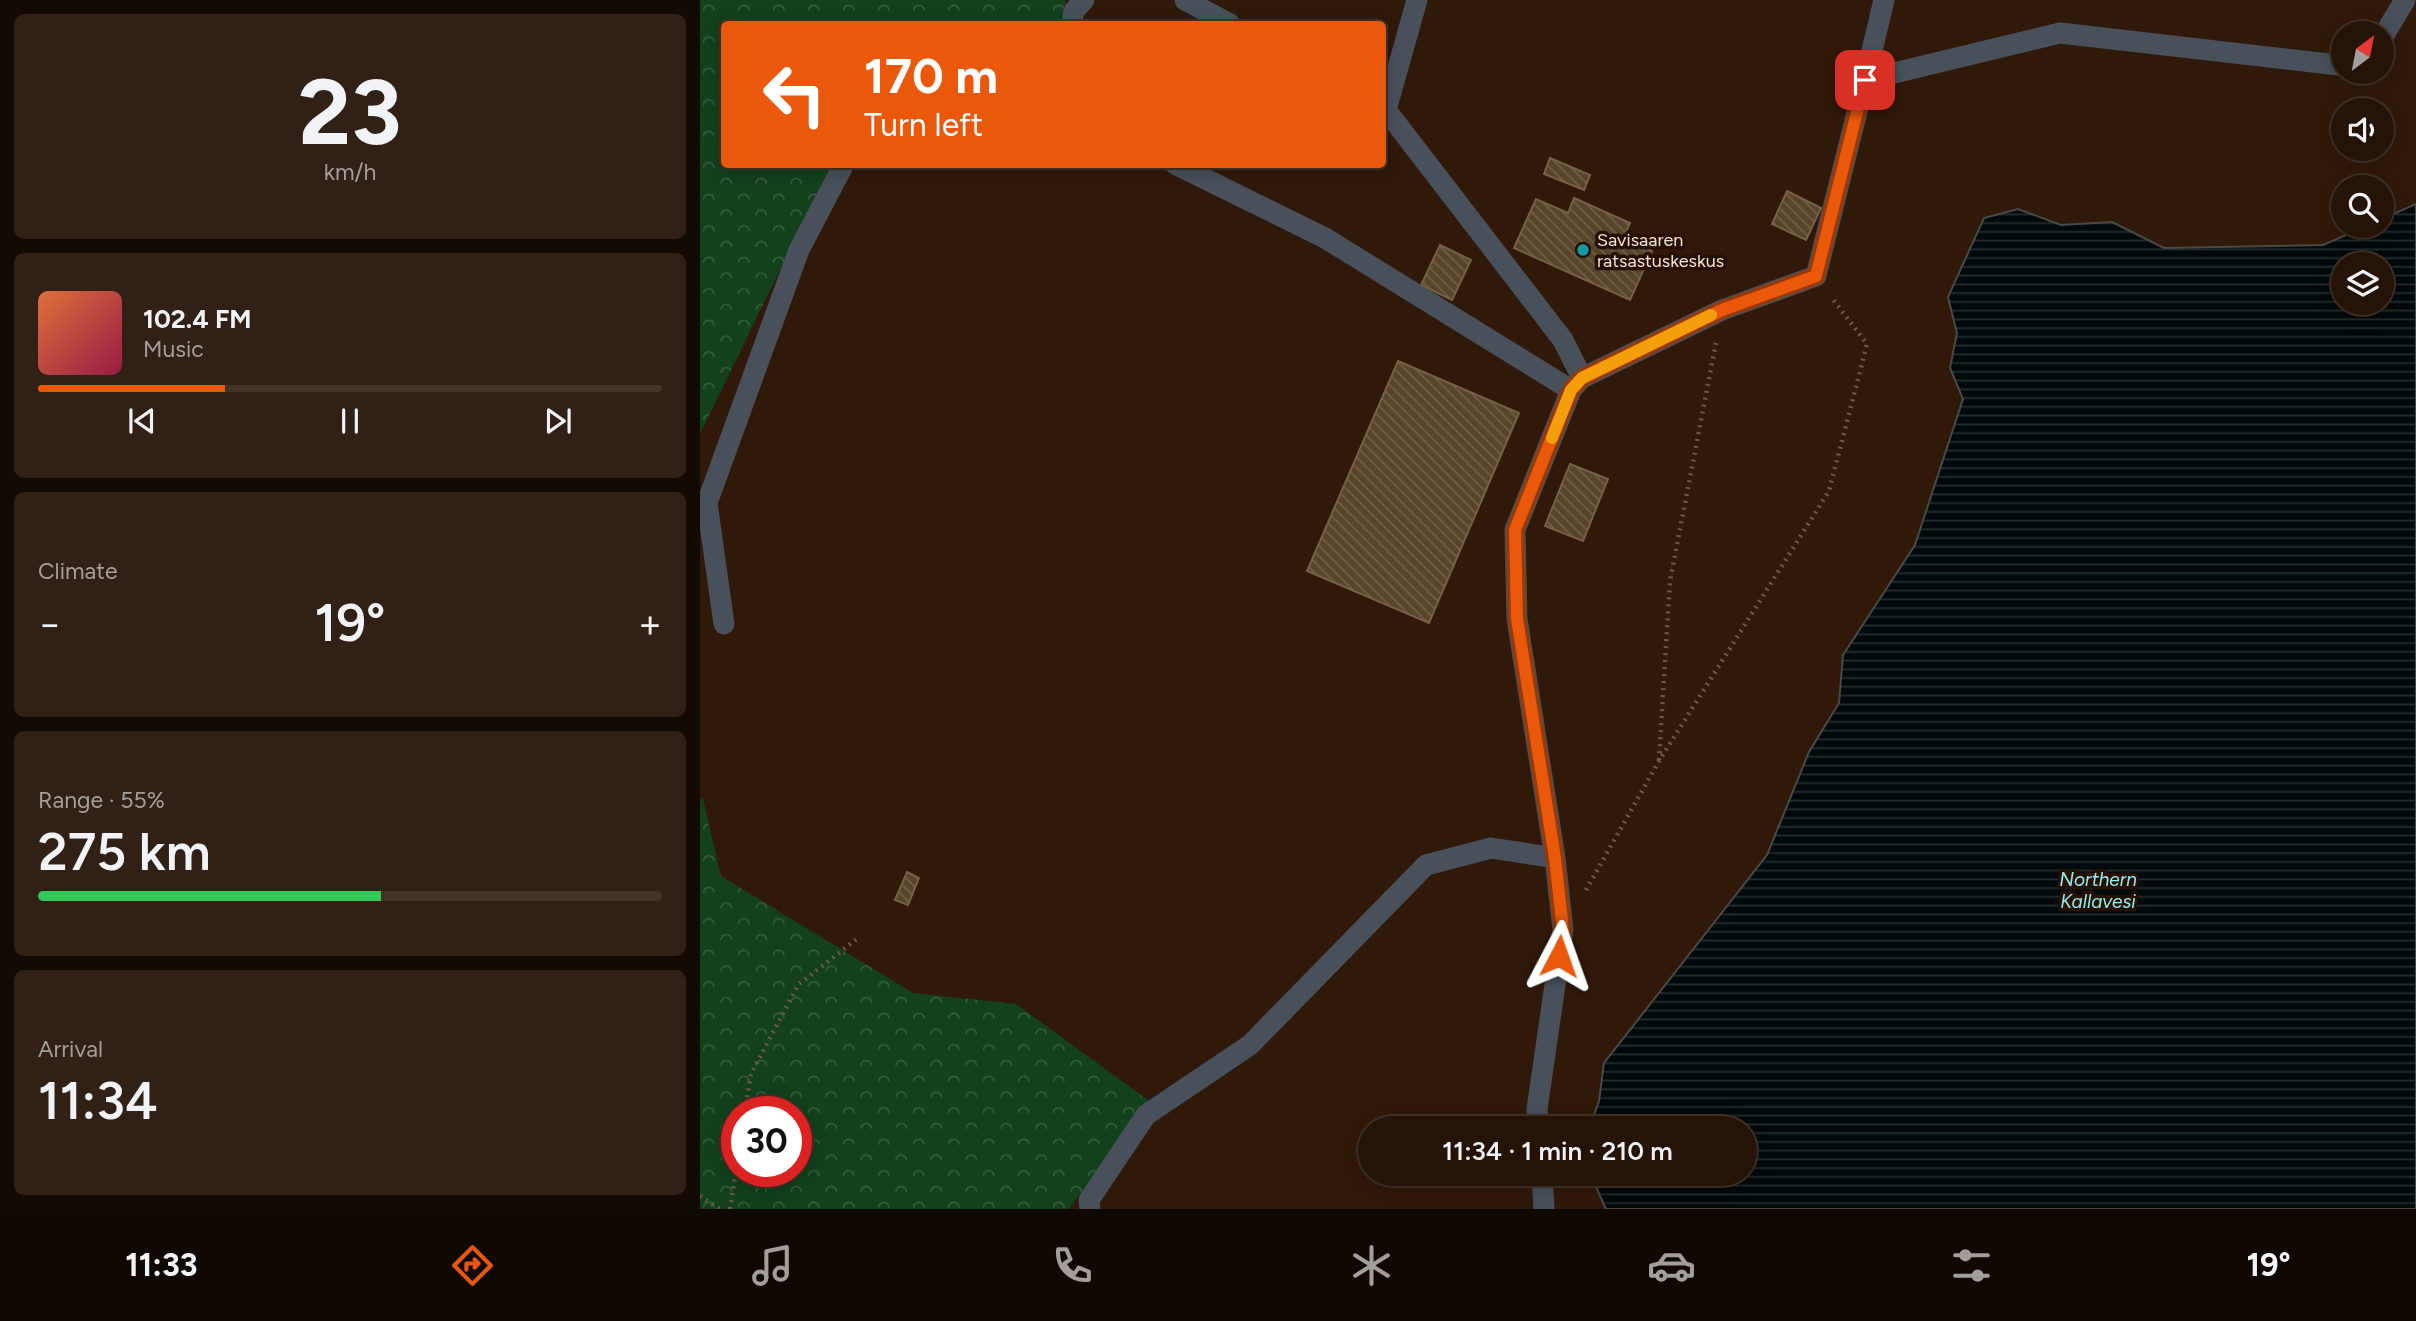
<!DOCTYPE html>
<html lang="en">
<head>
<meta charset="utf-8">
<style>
	:root { --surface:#251307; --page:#312015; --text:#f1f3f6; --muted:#a39e9b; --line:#423228; --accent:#ea580c }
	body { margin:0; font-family:Figtree,sans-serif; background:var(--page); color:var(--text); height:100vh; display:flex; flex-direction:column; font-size:26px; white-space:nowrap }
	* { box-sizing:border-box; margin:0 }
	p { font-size:23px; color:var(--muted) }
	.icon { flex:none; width:38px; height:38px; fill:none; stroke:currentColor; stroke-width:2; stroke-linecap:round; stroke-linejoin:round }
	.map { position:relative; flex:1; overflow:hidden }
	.sheet { display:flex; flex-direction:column; gap:14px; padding:14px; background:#140a04; width:700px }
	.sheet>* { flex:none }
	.banner { position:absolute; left:21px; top:21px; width:665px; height:147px; border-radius:7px; box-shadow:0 4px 18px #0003,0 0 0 2px var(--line); background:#ea580c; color:#fff; overflow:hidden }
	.needle { width:46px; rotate:32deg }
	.buttons { position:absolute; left:1631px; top:21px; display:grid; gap:14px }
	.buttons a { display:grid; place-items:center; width:63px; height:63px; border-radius:50%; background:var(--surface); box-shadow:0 4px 18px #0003,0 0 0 2px var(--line); font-size:35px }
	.speed { position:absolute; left:21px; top:1096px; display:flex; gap:14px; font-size:35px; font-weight:700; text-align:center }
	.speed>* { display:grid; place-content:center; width:91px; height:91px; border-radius:50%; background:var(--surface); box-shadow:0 4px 18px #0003,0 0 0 2px var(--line); line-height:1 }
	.speed .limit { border:10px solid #d22; background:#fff; color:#111 }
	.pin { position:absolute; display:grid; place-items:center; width:60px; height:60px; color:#fff; margin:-30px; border-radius:14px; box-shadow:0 4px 10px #0006 }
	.me { position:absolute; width:77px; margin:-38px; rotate:4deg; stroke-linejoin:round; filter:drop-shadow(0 0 5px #0008) }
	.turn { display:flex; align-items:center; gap:24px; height:147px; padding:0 28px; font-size:32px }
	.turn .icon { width:91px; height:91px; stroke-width:2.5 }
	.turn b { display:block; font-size:49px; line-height:60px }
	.big { font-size:52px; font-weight:600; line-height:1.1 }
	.sheet .card { flex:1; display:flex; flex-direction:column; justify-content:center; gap:10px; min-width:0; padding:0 24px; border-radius:10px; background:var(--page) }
	.sheet .dial { align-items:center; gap:0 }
	.dial b { font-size:91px; line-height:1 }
	.song { display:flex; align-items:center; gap:21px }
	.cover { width:84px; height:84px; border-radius:10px; background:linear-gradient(135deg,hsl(20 70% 55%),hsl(340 70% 35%)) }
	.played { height:7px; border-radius:4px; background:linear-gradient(90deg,var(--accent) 30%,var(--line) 30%) }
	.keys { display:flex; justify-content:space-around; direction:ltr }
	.heat { display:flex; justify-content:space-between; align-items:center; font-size:38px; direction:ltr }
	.charge { height:10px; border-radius:5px; background:linear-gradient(90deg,#34c759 55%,var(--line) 0) }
	.trip { position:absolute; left:658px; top:1116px; width:399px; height:70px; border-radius:35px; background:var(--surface); box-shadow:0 4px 18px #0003,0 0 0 2px var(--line); font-weight:600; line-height:70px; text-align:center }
	.menu { display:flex; height:112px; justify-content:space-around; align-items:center; background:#0f0803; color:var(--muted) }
	.menu .icon { width:49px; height:49px }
	.menu .selected { color:var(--accent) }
	.menu b { font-size:32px; color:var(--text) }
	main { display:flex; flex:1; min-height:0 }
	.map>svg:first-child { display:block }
	.forest { fill:url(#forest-crowns); fill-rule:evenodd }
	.water { fill:url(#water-rules); stroke:#494a48; stroke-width:2; fill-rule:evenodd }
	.building { fill:url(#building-back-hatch); stroke:#766147; stroke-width:2 }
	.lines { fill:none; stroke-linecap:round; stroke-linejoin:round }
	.path { stroke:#6d5749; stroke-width:4.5; stroke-dasharray:2 5; stroke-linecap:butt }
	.minor { stroke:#48505b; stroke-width:21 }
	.route-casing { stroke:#983908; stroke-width:18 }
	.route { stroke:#ea580c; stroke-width:12 }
	.slow { stroke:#f59e0b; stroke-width:12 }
	.culture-dot { fill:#0f9aa8; stroke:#270f02; stroke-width:2.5 }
	.labels { text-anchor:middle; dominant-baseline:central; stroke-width:7; stroke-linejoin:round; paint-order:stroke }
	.poi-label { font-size:18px; fill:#f3e1d7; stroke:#270f02; text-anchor:start }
	.water-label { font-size:19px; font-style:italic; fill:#8eeff9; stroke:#270f02 }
</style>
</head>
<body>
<main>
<section class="sheet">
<div class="card dial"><b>23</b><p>km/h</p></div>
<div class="card">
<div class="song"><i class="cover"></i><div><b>102.4 FM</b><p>Music</p></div></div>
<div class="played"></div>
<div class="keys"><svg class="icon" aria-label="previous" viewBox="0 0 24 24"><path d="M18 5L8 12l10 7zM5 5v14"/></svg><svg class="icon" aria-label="pause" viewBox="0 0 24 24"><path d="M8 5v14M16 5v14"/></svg><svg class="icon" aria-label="next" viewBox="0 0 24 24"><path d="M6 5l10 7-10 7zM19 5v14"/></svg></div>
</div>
<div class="card"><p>Climate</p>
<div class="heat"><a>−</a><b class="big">19°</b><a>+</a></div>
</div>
<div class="card"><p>Range · 55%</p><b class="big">275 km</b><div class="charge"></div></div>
<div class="card"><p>Arrival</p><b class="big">11:34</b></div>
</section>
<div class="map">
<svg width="1716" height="1209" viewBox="0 0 1716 1209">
	<defs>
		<pattern id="forest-crowns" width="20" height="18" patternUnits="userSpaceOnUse" patternTransform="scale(1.75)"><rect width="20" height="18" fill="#12411c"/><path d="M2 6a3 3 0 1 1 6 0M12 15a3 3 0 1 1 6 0" fill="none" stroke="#355c3c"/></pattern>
		<pattern id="water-rules" width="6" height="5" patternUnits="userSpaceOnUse" patternTransform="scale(1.75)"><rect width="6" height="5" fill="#00090b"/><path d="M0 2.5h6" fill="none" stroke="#262d2e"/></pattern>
		<pattern id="building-back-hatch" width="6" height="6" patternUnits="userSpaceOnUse" patternTransform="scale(1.75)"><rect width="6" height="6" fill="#57442a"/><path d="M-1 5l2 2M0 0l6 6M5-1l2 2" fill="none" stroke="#705f48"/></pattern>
	</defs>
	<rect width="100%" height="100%" fill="#311909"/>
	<path class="forest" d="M 0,0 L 366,0 L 359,24 L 24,24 L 24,164 L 131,165 L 0,434 Z
		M 0,798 L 3,799 L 21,876 L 213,993 L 316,1004 L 448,1100 L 369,1209 L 0,1209 ZM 37,1111 L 96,1111 L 96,1171 L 37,1171 Z"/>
	<path class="water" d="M 1716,204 L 1716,1209 L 906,1209 L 890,1174 L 1045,1174 L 1045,1129 L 889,1129 L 899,1101 L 904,1063 L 1067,855 L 1109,752 L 1139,703 L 1143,655 L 1215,545 L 1263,399 L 1250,368 L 1257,333 L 1248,297 L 1284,218 L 1318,209 L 1361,225 L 1412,222 L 1464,248 L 1623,245 L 1667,226 L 1682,226 L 1682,219 ZM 1643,264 L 1682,264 L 1682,303 L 1643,303 Z"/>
	<path class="building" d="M 850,158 L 890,175 L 884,190 L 844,174 Z
		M 1087,191 L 1121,208 L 1106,240 L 1072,224 Z
		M 874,198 L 930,223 L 923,238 L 952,251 L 930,300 L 814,248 L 836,199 L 868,213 Z
		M 740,245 L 771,260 L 752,300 L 721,285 Z
		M 698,361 L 819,413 L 729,623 L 607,571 Z
		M 870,464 L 908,479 L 883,541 L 845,526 Z
		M 207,872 L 219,878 L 208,905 L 195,900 Z"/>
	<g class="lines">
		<path class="path" d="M 959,760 L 970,581 L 1016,343
			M 886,890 L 959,761 L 1129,491 L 1167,344 L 1132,298
			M 45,1111 L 51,1074 L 98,985 L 158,938
			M 0,1196 L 20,1209
			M 30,1209 L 37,1164"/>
		<path class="minor" d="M 485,0 L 530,24
			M 371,24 L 374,11 L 384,0
			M 1682,38 L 1705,0
			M 1165,80 L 1184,0
			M 682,107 L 686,110 L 863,340 L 882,378
			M 686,110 L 717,0
			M 475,164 L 625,238 L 871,390
			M 24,624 L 7,503 L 99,250 L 144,164
			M 838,1129 L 837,1109 L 863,930 L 855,858 L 817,619 L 815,530 L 871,390 L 882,378 L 1022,310 L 1116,276 L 1165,80 L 1360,33 L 1638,65 L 1643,63
			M 842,1174 L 844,1209
			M 390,1209 L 389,1200 L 446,1115 L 550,1045 L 726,865 L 791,848 L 855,858"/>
	</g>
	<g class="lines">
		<defs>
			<path id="route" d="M 859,956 L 863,930 L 855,858 L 817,619 L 815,530 L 871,390 L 882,378 L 1022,310 L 1116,276 L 1165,80"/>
		</defs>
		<use href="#route" class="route-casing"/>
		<use href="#route" class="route"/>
		<path class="slow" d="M 852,438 L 871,390 L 882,378 L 1011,315"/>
	</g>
	<circle class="culture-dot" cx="883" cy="250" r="7"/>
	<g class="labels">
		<g class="poi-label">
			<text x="897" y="240">Savisaaren<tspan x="897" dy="21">ratsastuskeskus</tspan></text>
		</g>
		<g class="water-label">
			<text x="1398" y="879">Northern<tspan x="1398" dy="22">Kallavesi</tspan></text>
		</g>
	</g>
</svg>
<div class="buttons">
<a><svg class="needle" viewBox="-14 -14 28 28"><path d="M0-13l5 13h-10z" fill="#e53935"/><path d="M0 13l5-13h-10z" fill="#a39e9b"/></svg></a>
<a><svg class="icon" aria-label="sound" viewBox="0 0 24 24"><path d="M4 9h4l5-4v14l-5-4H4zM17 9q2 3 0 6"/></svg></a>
<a><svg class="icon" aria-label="search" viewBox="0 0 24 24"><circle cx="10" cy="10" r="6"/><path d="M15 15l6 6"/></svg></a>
<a><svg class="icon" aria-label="layers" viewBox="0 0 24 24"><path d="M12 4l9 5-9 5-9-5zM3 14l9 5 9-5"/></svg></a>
</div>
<div class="speed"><div class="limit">30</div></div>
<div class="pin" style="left:1165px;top:80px;background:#d93025"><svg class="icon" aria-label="arrive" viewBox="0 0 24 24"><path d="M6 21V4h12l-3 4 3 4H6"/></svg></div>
<svg class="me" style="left:859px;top:956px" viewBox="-20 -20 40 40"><path d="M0-17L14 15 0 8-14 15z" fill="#ea580c" stroke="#fff" stroke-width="4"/></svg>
<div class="trip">11:34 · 1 min · 210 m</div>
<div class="banner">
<div class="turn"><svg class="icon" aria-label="left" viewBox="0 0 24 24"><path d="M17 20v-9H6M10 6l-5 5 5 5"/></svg><div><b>170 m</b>Turn left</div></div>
</div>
</div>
</main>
<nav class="menu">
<b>11:33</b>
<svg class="icon selected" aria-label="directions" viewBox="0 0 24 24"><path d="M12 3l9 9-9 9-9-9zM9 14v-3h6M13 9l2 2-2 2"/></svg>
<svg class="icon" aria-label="music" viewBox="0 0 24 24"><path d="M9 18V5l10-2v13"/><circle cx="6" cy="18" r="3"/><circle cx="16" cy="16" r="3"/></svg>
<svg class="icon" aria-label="phone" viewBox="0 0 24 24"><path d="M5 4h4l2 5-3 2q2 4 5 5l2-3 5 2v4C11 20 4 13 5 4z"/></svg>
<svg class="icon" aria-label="climate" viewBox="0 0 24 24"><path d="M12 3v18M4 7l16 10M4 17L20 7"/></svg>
<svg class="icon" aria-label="car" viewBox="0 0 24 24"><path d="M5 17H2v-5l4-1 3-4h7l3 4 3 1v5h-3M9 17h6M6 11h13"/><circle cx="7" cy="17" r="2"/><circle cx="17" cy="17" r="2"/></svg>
<svg class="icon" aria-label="filters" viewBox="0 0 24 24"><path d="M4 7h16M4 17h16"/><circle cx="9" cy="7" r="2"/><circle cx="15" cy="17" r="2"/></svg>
<b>19°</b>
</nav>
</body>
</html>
